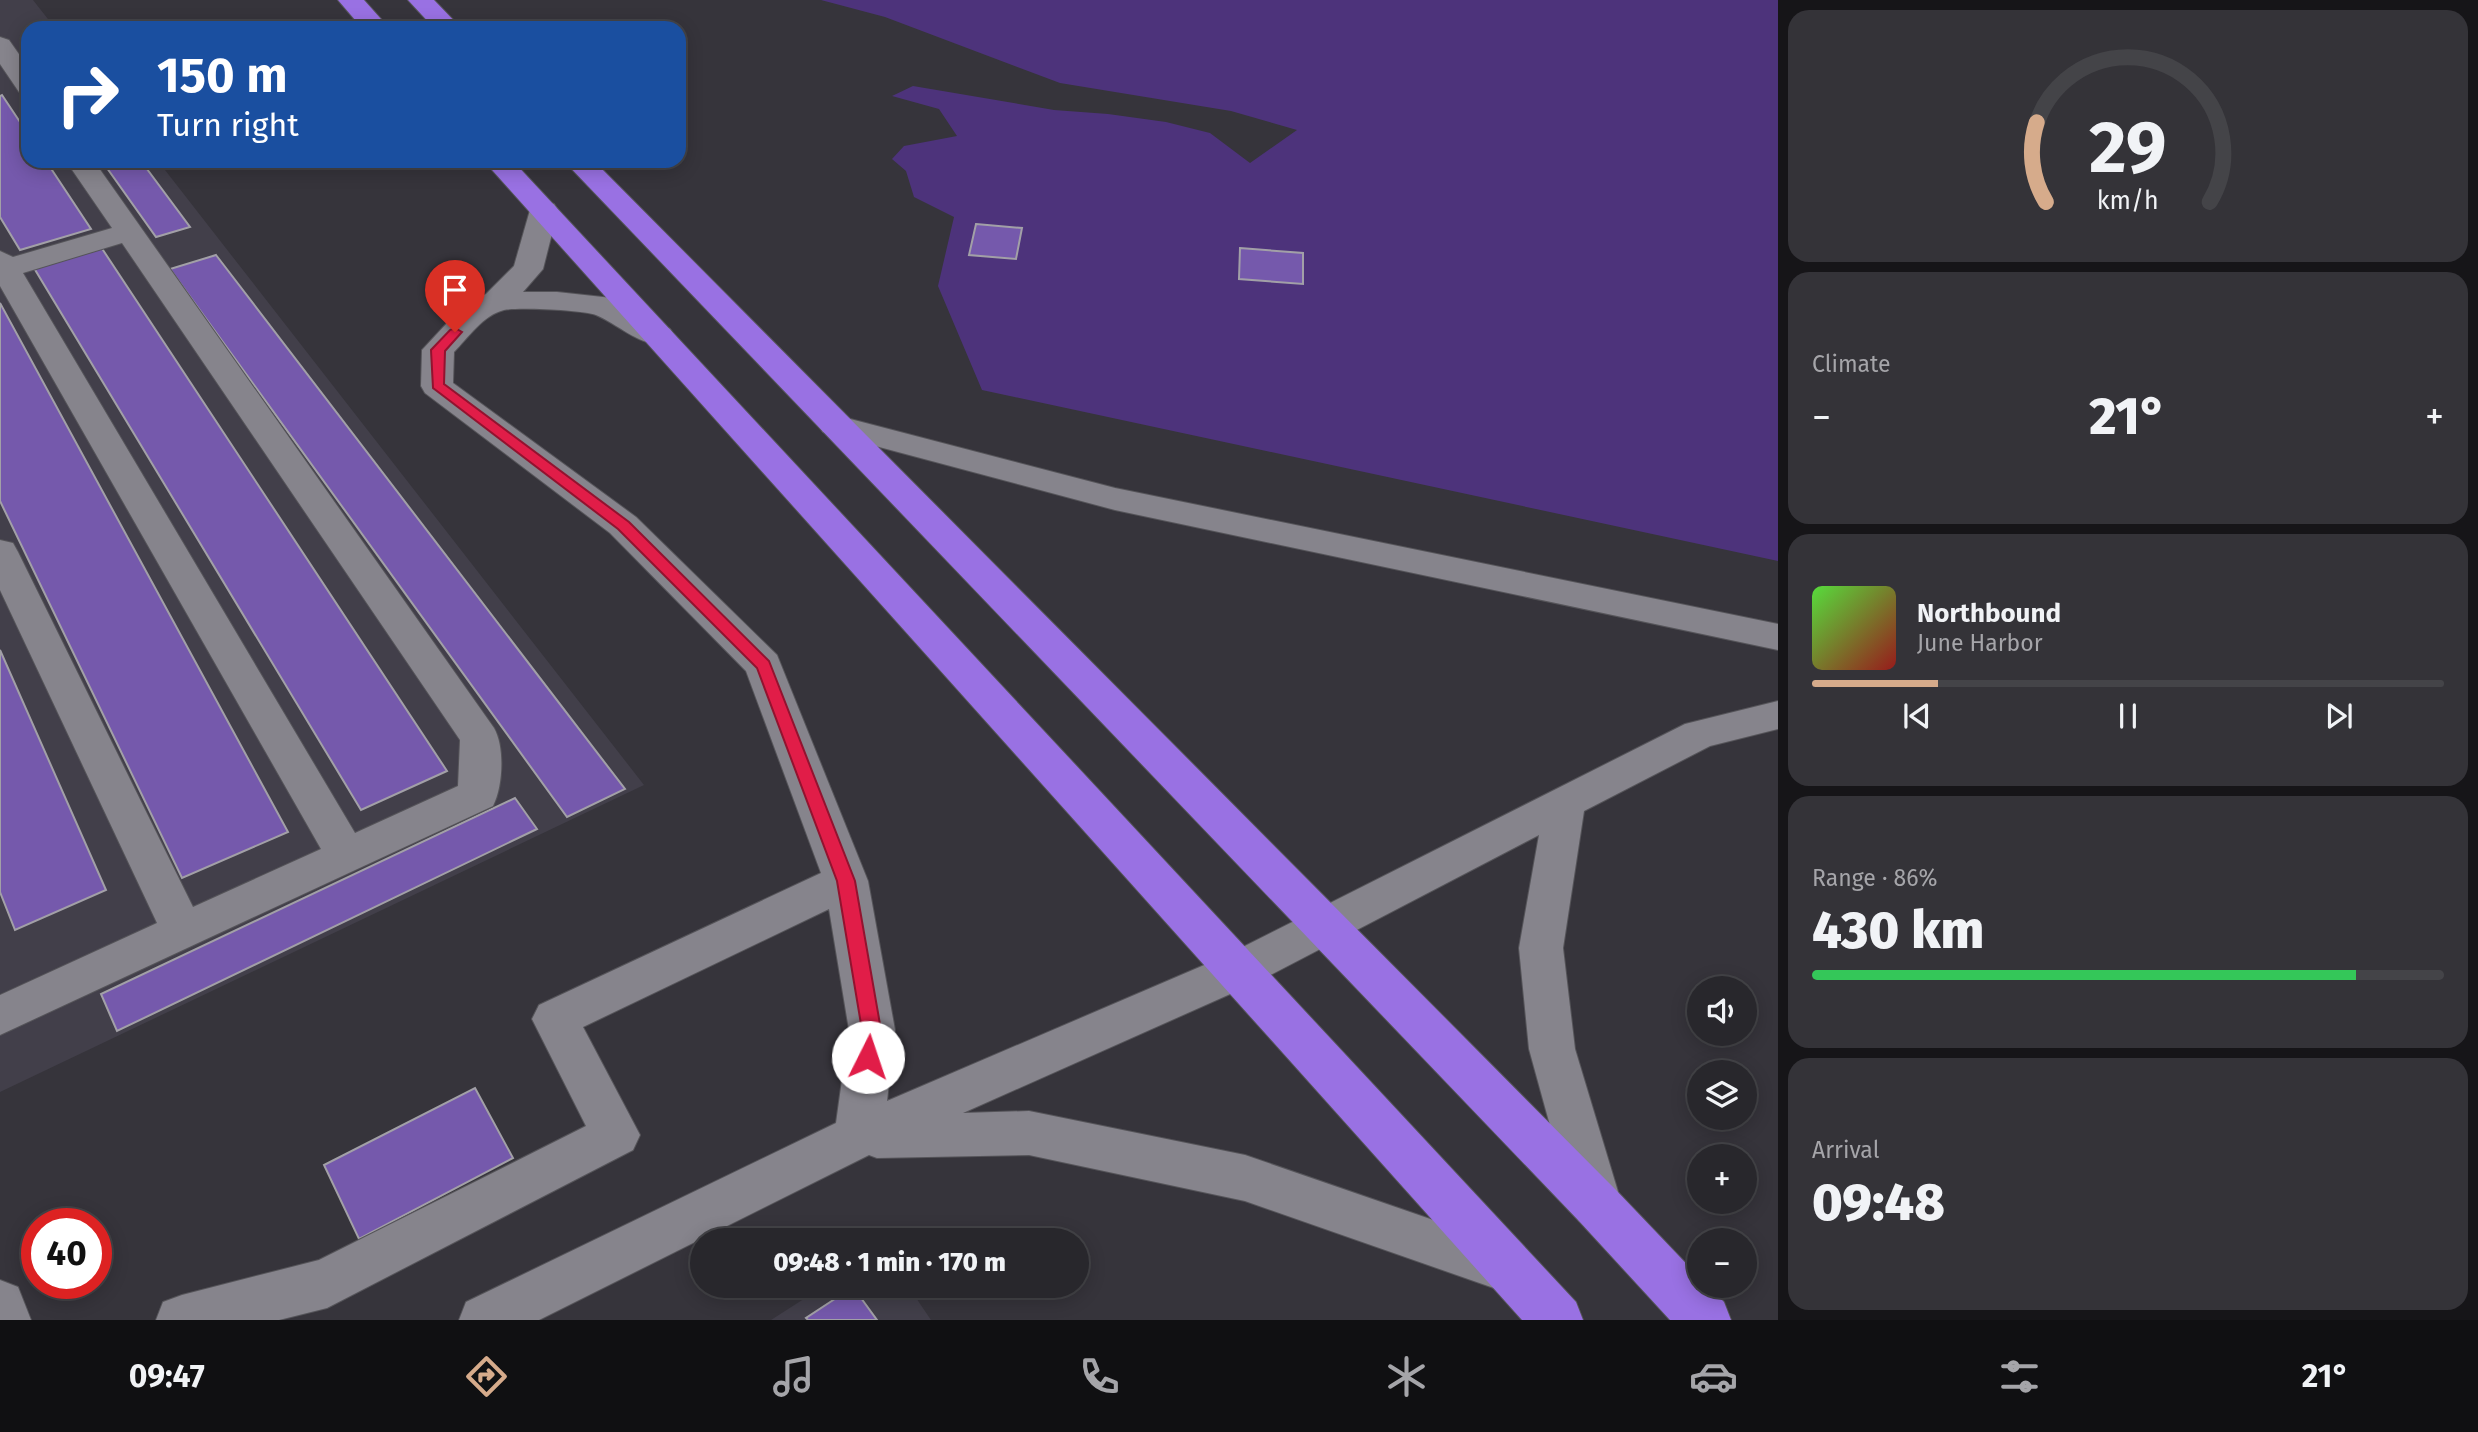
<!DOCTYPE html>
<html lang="en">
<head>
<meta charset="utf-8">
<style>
	:root { --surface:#28272c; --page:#343338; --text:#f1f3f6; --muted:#a5a5a9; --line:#444448; --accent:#d6ab8b }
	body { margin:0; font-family:"Fira Sans",sans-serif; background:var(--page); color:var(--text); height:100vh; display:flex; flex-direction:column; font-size:26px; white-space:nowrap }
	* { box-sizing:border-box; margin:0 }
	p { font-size:23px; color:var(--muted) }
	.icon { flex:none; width:38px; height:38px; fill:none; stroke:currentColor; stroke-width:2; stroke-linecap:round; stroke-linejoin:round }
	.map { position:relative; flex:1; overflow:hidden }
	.side { display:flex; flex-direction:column; gap:10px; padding:10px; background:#161518; width:700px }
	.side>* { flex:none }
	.hud { position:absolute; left:21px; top:21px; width:665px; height:147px; border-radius:21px; box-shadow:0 4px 18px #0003,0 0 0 2px var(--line); background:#1a4fa0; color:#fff; overflow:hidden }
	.fabs { position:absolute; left:1687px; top:976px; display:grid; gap:14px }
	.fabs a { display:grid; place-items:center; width:70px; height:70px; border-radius:50%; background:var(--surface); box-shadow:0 4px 18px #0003,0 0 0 2px var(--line); font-size:35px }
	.speed { position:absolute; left:21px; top:1208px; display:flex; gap:14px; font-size:35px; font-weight:700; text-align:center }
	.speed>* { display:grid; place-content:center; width:91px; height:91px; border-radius:50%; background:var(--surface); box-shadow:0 4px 18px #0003,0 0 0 2px var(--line); line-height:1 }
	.speed .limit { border:10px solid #d22; background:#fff; color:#111 }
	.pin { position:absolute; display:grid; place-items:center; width:60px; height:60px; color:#fff; margin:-72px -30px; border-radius:50% 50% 50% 0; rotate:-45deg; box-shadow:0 0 7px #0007 }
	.pin .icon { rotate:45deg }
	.me { position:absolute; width:77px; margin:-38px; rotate:4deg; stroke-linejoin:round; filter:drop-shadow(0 0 5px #0008) }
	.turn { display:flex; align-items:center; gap:24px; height:147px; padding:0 21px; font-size:32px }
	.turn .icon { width:91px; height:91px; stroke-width:2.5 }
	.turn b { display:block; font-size:49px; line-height:60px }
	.big { font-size:52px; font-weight:800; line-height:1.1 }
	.side .tile { flex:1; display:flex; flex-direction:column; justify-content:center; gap:10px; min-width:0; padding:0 24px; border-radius:21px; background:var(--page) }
	.side .dial { align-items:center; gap:0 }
	.dial svg { height:182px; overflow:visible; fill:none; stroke:var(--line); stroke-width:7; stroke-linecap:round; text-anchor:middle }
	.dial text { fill:var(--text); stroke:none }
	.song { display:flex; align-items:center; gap:21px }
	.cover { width:84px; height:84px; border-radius:10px; background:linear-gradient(135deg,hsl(110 70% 55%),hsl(0 70% 35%)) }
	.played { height:7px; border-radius:4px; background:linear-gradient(90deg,var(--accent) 20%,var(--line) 20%) }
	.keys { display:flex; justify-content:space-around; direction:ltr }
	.heat { display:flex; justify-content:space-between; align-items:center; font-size:38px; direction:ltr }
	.charge { height:10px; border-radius:5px; background:linear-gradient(90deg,#34c759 86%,var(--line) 0) }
	.trip { position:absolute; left:690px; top:1228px; width:399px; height:70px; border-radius:35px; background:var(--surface); box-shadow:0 4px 18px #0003,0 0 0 2px var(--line); font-weight:800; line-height:70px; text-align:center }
	.menu { display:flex; height:112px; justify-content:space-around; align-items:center; background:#101012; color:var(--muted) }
	.menu .icon { width:49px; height:49px }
	.menu .current { color:var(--accent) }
	.menu b { font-size:32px; color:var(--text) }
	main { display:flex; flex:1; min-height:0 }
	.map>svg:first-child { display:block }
	.built { fill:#423f4a }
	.green { fill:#4d337b }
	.building { fill:#7559ac; stroke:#a2a0a7; stroke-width:2 }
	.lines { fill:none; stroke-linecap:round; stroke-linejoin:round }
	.minor-casing { stroke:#555459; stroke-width:2 }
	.highway-casing { stroke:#555459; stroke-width:2 }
	.minor { fill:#86848c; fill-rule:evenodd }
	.highway { fill:#9971e3; fill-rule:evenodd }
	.route { fill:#e11d48; stroke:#92132f; stroke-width:2 }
</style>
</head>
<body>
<main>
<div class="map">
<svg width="1778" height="1320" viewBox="0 0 1778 1320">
	<rect width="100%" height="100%" fill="#36343b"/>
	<path class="built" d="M 0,0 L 33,0 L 55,28 L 28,28 L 28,161 L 158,161 L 644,785 L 0,1092 Z
		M 824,1286 L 908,1286 L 931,1320 L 771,1320 Z"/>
	<path class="green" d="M 821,0 L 1778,0 L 1778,561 L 982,390 L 938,286 L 954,217 L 914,197 L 906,171 L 892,159 L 904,146 L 957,136 L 939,109 L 892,96 L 913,86 L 1054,110 L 1108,114 L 1166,122 L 1210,133 L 1250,163 L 1297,130 L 1231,111 L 1060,83 L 885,17 Z"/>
	<path class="building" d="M 2,95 L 28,134 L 28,161 L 46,161 L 91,229 L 20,250 L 0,217 L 0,96 Z
		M 102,161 L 141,161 L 190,227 L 156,237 Z
		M 976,224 L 1022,228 L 1016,259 L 969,255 Z
		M 101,247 L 447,771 L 361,810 L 34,268 Z
		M 1240,248 L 1303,253 L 1303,284 L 1239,279 Z
		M 216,255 L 625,789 L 567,817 L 170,269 Z
		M 0,303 L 288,832 L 182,878 L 0,501 Z
		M 0,650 L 106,890 L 15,930 L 0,892 Z
		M 515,798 L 537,829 L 117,1031 L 101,994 Z
		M 475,1088 L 513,1158 L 359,1239 L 324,1165 Z
		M 853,1287 L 877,1320 L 808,1320 L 806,1318 Z"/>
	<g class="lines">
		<defs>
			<path id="minor" d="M 0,37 L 9,40 L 28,67 L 28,94 L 19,92 L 0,64 Z
				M 66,161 L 94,161 L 494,728 C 505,747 503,787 493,806 L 0,1035 L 0,995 L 157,923 L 0,590 L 0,540 L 13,543 L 18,552 L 193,907 L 321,849 L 0,286 L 0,251 L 13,257 L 112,228 ZM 122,243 L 460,740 L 458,786 L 355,833 L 23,273 Z
				M 544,201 L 554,204 L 558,210 L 543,269 L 523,292 L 557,292 L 612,298 L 670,329 L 675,336 L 670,343 C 643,350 620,325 596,315 C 583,310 517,307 504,310 C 483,315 468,338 454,352 L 453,383 L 636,517 L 777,655 L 868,881 L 895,1030 L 887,1101 L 1223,957 L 1685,724 L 1778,701 L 1778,729 L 1710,746 L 1584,811 L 1563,948 L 1575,1049 L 1622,1205 L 1615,1221 L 1597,1228 L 1579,1221 L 1572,1205 L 1529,1049 L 1519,948 L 1539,835 L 1255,983 L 963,1113 L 1029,1111 L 1245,1155 L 1529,1253 L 1537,1270 L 1529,1287 L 1511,1294 L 1245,1201 L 1029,1155 L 877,1158 L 869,1155 L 539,1320 L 459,1320 L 466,1302 L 836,1123 L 849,1030 L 829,909 L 583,1027 L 640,1135 L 633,1150 L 327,1308 L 279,1320 L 156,1320 L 163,1302 L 182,1295 L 319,1260 L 586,1126 L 532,1019 L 539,1005 L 821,873 L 746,671 L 610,533 L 425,393 L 421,386 L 422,350 L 461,308 L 486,294 L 514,266 L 530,210 L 534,204 Z
				M 835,415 L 1115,488 L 1778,624 L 1778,650 L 1115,510 L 823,432 L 818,425 L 823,418 Z
				M 0,1280 L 18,1287 L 31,1320 L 0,1320 Z"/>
			<path id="highway" d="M 338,0 L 364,0 L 389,28 L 362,28 Z
				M 408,0 L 434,0 L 461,28 L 434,28 Z
				M 484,161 L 513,161 L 1576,1302 L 1583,1320 L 1522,1320 Z
				M 564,161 L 594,161 L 1615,1189 L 1699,1277 L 1699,1286 L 1708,1286 L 1724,1302 L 1731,1320 L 1670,1320 L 1579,1221 Z"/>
		</defs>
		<use href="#minor" class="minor-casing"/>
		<use href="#highway" class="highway-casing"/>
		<use href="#minor" class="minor"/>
		<use href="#highway" class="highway"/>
	</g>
	<path class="route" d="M 455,328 L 462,332 L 445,351 L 444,384 L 629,522 L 769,661 L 855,881 L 881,1030 L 875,1063 L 868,1065 L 861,1063 L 858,1057 L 862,1030 L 837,881 L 757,668 L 618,529 L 433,388 L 431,350 L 450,330 Z"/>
</svg>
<div class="fabs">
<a><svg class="icon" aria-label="sound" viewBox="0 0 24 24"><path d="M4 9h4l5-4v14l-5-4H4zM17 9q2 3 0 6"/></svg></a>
<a><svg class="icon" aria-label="layers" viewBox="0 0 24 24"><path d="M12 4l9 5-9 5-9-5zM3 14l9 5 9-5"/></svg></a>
<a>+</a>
<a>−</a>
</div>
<div class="speed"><div class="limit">40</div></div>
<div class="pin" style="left:455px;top:332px;background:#d93025"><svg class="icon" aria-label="arrive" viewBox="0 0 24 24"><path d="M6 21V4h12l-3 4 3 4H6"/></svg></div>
<svg class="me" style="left:868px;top:1057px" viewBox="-20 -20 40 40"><circle r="19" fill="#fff"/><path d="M0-13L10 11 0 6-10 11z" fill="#e11d48"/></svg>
<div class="trip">09:48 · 1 min · 170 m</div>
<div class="hud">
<div class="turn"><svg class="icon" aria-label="right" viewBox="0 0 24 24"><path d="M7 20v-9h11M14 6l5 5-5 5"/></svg><div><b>150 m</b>Turn right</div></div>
</div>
</div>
<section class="side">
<div class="tile dial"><svg viewBox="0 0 100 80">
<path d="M14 69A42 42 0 1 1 86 69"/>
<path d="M14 69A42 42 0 0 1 10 34" stroke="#d6ab8b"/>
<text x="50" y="56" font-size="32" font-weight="700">29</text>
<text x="50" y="72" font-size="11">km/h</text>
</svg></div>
<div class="tile"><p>Climate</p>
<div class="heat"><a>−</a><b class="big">21°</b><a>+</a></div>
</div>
<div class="tile">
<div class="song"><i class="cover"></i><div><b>Northbound</b><p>June Harbor</p></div></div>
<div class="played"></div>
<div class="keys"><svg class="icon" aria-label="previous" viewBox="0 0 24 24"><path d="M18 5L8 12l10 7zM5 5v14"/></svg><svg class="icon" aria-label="pause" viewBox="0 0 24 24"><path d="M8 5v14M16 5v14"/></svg><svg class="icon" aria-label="next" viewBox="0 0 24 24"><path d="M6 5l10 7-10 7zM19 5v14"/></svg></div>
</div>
<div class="tile"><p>Range · 86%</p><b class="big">430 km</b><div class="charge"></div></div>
<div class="tile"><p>Arrival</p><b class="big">09:48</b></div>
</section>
</main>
<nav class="menu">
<b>09:47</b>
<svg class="icon current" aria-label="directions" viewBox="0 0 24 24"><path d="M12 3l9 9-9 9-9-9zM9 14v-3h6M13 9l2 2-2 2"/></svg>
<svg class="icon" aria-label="music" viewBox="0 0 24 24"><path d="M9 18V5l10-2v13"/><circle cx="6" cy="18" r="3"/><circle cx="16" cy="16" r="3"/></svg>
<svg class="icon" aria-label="phone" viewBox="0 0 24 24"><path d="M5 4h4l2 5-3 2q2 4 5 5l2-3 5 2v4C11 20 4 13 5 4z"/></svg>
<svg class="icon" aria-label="climate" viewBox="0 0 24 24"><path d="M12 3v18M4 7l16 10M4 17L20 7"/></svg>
<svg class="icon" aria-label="car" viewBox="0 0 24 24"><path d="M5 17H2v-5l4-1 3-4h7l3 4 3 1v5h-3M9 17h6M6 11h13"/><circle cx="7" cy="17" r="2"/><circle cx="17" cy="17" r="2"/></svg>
<svg class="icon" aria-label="filters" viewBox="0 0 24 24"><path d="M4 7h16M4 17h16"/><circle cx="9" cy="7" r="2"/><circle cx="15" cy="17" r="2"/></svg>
<b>21°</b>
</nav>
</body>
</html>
